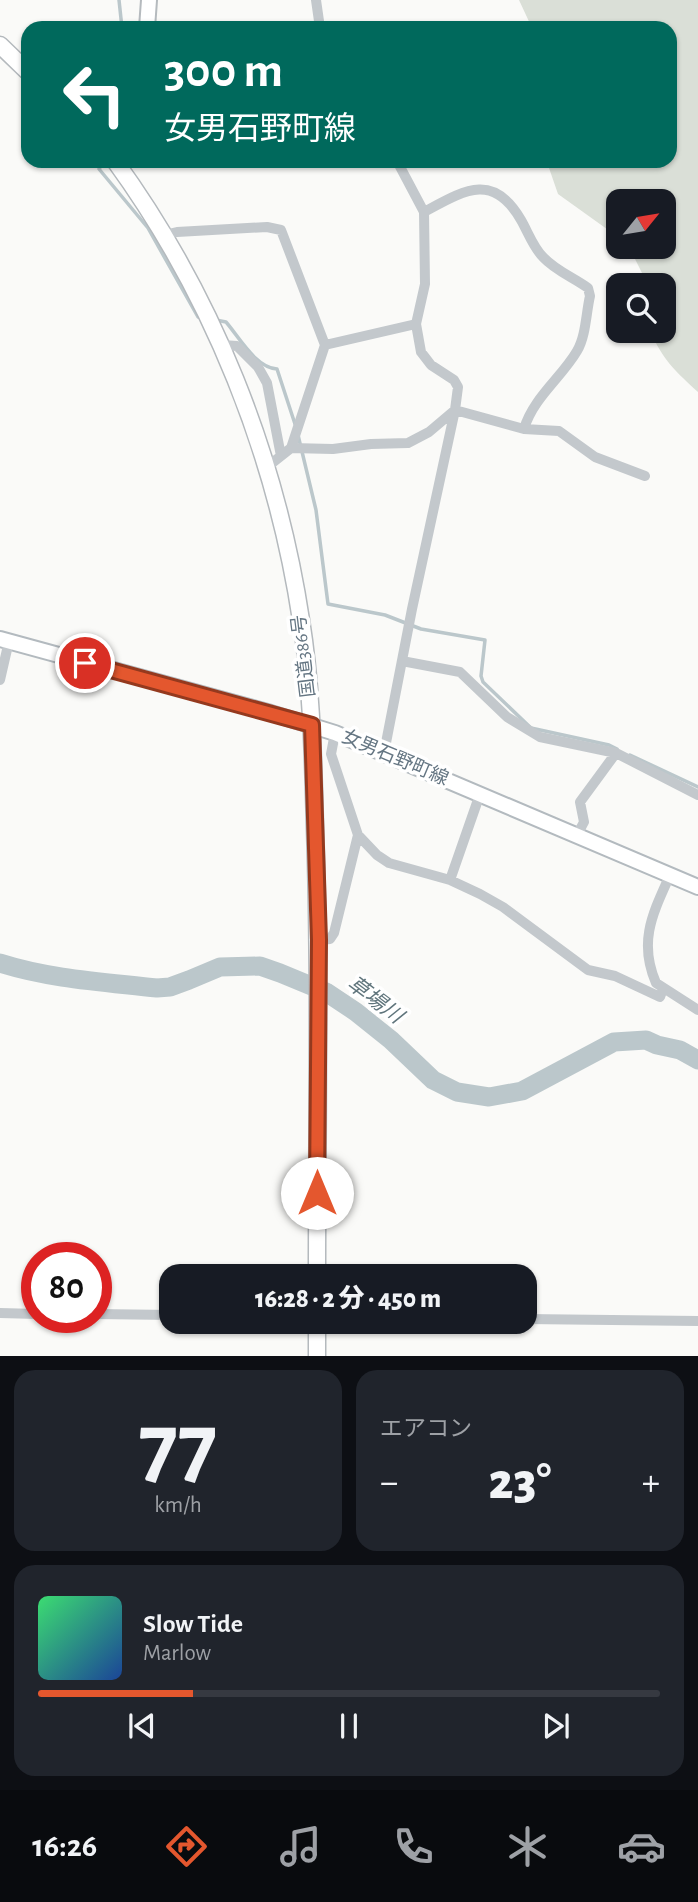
<!DOCTYPE html>
<html lang="ja">
<head>
<meta charset="utf-8">
<style>
	:root { --surface:#171b24; --page:#20242c; --text:#f1f3f6; --muted:#9ea1a6; --line:#363941; --accent:#e4572e }
	body { margin:0; font-family:"Alegreya Sans","Noto Sans JP",sans-serif; background:var(--page); color:var(--text); height:100vh; display:flex; flex-direction:column; font-size:26px; white-space:nowrap }
	* { box-sizing:border-box; margin:0 }
	p { font-size:23px; color:var(--muted) }
	.icon { flex:none; width:38px; height:38px; fill:none; stroke:currentColor; stroke-width:2; stroke-linecap:round; stroke-linejoin:round }
	.map { position:relative; height:1356px; overflow:hidden }
	.side { display:flex; flex-direction:column; gap:14px; padding:14px; background:#0d0f14; flex:1 }
	.side>* { flex:none }
	.hud { position:absolute; left:21px; top:21px; width:656px; height:147px; border-radius:21px; box-shadow:0 2px 5px #0004; background:#00695c; color:#fff; overflow:hidden }
	.needle { width:46px; rotate:60deg }
	.tools { position:absolute; left:606px; top:189px; display:grid; gap:14px }
	.tools a { display:grid; place-items:center; width:70px; height:70px; border-radius:14px; background:var(--surface); box-shadow:0 2px 5px #0004; font-size:35px }
	.speed { position:absolute; left:21px; top:1242px; display:flex; gap:14px; font-size:35px; font-weight:700; text-align:center }
	.speed>* { display:grid; place-content:center; width:91px; height:91px; border-radius:50%; background:var(--surface); box-shadow:0 2px 5px #0004; line-height:1 }
	.speed .limit { border:10px solid #d22; background:#fff; color:#111 }
	.pin { position:absolute; display:grid; place-items:center; width:60px; height:60px; color:#fff; margin:-30px; border:4px solid #fff; border-radius:50%; box-shadow:0 2px 7px #0007 }
	.me { position:absolute; width:77px; margin:-38px; rotate:0deg; stroke-linejoin:round; filter:drop-shadow(0 0 5px #0008) }
	.turn { display:flex; align-items:center; gap:24px; height:147px; padding:0 28px; font-size:32px }
	.turn .icon { width:91px; height:91px; stroke-width:2.5 }
	.turn b { display:block; font-size:49px; line-height:60px }
	.big { font-size:52px; font-weight:800; line-height:1.1 }
	.side .card { flex:1; display:flex; flex-direction:column; justify-content:center; gap:10px; min-width:0; padding:0 24px; border-radius:21px; background:var(--page) }
	.side .dial { align-items:center; gap:0 }
	.dial b { font-size:91px; line-height:1 }
	.song { display:flex; align-items:center; gap:21px }
	.cover { width:84px; height:84px; border-radius:10px; background:linear-gradient(135deg,hsl(140 70% 55%),hsl(220 70% 35%)) }
	.played { height:7px; border-radius:4px; background:linear-gradient(90deg,var(--accent) 25%,var(--line) 25%) }
	.keys { display:flex; justify-content:space-around; direction:ltr }
	.heat { display:flex; justify-content:space-between; align-items:center; font-size:38px; direction:ltr }
	.side .tiles { flex:1; display:grid; gap:14px; grid-template-columns:1fr 1fr }
	.card:last-child { grid-column:span 2 }
	.trip { position:absolute; left:159px; top:1264px; width:378px; height:70px; border-radius:21px; background:var(--surface); box-shadow:0 2px 5px #0004; font-weight:800; line-height:70px; text-align:center }
	.tab-bar { display:flex; height:112px; justify-content:space-around; align-items:center; background:#090b0e; color:var(--muted) }
	.tab-bar .icon { width:49px; height:49px }
	.tab-bar .selected { color:var(--accent) }
	.tab-bar b { font-size:32px; color:var(--text) }
	.map>svg:first-child { display:block }
	.green { fill:#dadfd7 }
	.lines { fill:none; stroke-linecap:round; stroke-linejoin:round }
	.stream { stroke:#bbc7cb; stroke-width:3.5 }
	.river { stroke:#bbc7cb; stroke-width:19 }
	.secondary-casing { stroke:#b3babf; stroke-width:18 }
	.primary-casing { stroke:#b5babe; stroke-width:18 }
	.trunk-casing { stroke:#b4b9bd; stroke-width:19 }
	.minor { stroke:#c3c8cc; stroke-width:10 }
	.secondary { stroke:#fff; stroke-width:14 }
	.primary { stroke:#fff; stroke-width:14 }
	.trunk { stroke:#fff; stroke-width:16 }
	.route-casing { stroke:#94391e; stroke-width:18 }
	.route { stroke:#e4572e; stroke-width:12 }
	.labels { text-anchor:middle; dominant-baseline:central; stroke-width:7; stroke-linejoin:round; paint-order:stroke }
	.street-label { font-size:19px; fill:#657683; stroke:#fff }
	.water-label { font-size:21px; font-style:italic; fill:#60757c; stroke:#fff }
</style>
</head>
<body>
<div class="map">
<svg width="698" height="1356" viewBox="0 0 698 1356">
	<rect width="100%" height="100%" fill="#fafaf8"/>
	<path class="green" d="M 519,0 L 698,0 L 698,392 C 677,373 660,357 651,331 L 663,331 L 663,285 L 648,285 L 629,247 L 663,247 L 663,201 L 618,201 L 618,237 L 558,194 L 549,168 L 550,161 L 670,161 L 670,28 L 532,28 Z"/>
	<g class="lines">
		<path class="stream" d="M 119,0 L 122,28
			M 104,161 L 99,169 L 148,228 L 198,317 L 202,318
			M 216,320 L 226,322 C 239,337 256,368 277,369 L 295,424
			M 298,435 L 316,510 L 328,604 L 385,615 L 421,629 L 485,640 L 481,676 L 483,682 L 531,728 L 609,745 L 617,749
			M 630,755 L 698,787"/>
		<path class="river" d="M 0,963 C 50,979 105,982 157,988 L 170,987 L 189,980 L 220,967 L 260,966 L 280,973 L 326,992 L 356,1012 L 391,1040 L 433,1080 L 457,1092 L 489,1097 L 522,1091 L 614,1042 L 646,1040 L 657,1045 L 680,1050 L 698,1060"/>
		<defs>
			<path id="secondary" d="M 0,639 L 271,713 L 335,733 L 698,887"/>
			<path id="primary" d="M 147,28 L 149,0"/>
			<path id="trunk" d="M 0,45 L 28,72
				M 115,161 C 213,296 276,455 301,620 C 312,688 313,759 315,828 C 320,977 317,1127 317,1276
				M 317,1356 L 317,1321"/>
		</defs>
		<use href="#secondary" class="secondary-casing"/>
		<use href="#primary" class="primary-casing"/>
		<use href="#trunk" class="trunk-casing"/>
		<path class="minor" d="M 316,0 L 320,28
			M 424,212 C 463,191 493,171 521,220 C 528,232 533,247 543,257 C 556,271 573,277 588,288 L 590,296 C 586,313 586,336 577,351 C 562,377 533,398 524,429
			M 164,235 L 177,232 L 267,227 L 281,230 L 325,345 L 416,324
			M 222,345 L 237,346 L 258,367 L 267,383 L 281,456
			M 455,410 L 524,429 L 559,431 L 595,457 L 645,476
			M 291,448 L 333,449 L 371,444 L 408,443 L 429,432 L 455,410
			M 267,467 L 291,448 L 325,345
			M 402,661 L 460,672 L 507,717 L 540,737 L 616,753 L 698,795
			M 0,680 L 9,641
			M 384,753 L 412,609 L 455,410 L 458,387 L 454,380 L 431,365 L 421,352 L 416,324 L 425,284 L 424,212 L 397,161
			M 358,835 L 377,855 L 389,863 L 450,880 L 480,894 L 503,907 L 588,970 L 615,976 L 660,997 L 663,989
			M 577,835 L 584,822 L 580,802 L 616,753
			M 670,875 C 653,913 638,941 656,983 L 698,1010
			M 450,880 L 480,794
			M 319,940 L 330,939 L 334,933 L 358,835 L 331,754 L 335,733
			M 0,1313 L 37,1314
			M 96,1314 L 172,1315
			M 525,1319 L 698,1321"/>
		<use href="#secondary" class="secondary"/>
		<use href="#primary" class="primary"/>
		<use href="#trunk" class="trunk"/>
	</g>
	<g class="lines">
		<defs>
			<path id="route" d="M 85,663 L 312,725 L 319,940 L 317,1193"/>
		</defs>
		<use href="#route" class="route-casing"/>
		<use href="#route" class="route"/>
	</g>
	<g class="labels">
		<g class="street-label">
			<text transform="translate(304 656) rotate(-97)">国道386号</text>
			<text transform="translate(395 758) rotate(23)">女男石野町線</text>
		</g>
		<g class="water-label">
			<text transform="translate(375 1000) rotate(37)">草場川</text>
		</g>
	</g>
</svg>
<div class="tools">
<a><svg class="needle" viewBox="-14 -14 28 28"><path d="M0-13l5 13h-10z" fill="#e53935"/><path d="M0 13l5-13h-10z" fill="#9ea1a6"/></svg></a>
<a><svg class="icon" aria-label="search" viewBox="0 0 24 24"><circle cx="10" cy="10" r="6"/><path d="M15 15l6 6"/></svg></a>
</div>
<div class="speed"><div class="limit">80</div></div>
<div class="pin" style="left:85px;top:663px;background:#d93025"><svg class="icon" aria-label="arrive" viewBox="0 0 24 24"><path d="M6 21V4h12l-3 4 3 4H6"/></svg></div>
<svg class="me" style="left:317px;top:1193px" viewBox="-20 -20 40 40"><circle r="19" fill="#fff"/><path d="M0-13L10 11 0 6-10 11z" fill="#e4572e"/></svg>
<div class="trip">16:28 · 2 分 · 450 m</div>
<div class="hud">
<div class="turn"><svg class="icon" aria-label="left" viewBox="0 0 24 24"><path d="M17 20v-9H6M10 6l-5 5 5 5"/></svg><div><b>300 m</b>女男石野町線</div></div>
</div>
</div>
<section class="side">
<div class="tiles">
<div class="card dial"><b>77</b><p>km/h</p></div>
<div class="card"><p>エアコン</p>
<div class="heat"><a>−</a><b class="big">23°</b><a>+</a></div>
</div>
<div class="card">
<div class="song"><i class="cover"></i><div><b>Slow Tide</b><p>Marlow</p></div></div>
<div class="played"></div>
<div class="keys"><svg class="icon" aria-label="previous" viewBox="0 0 24 24"><path d="M18 5L8 12l10 7zM5 5v14"/></svg><svg class="icon" aria-label="pause" viewBox="0 0 24 24"><path d="M8 5v14M16 5v14"/></svg><svg class="icon" aria-label="next" viewBox="0 0 24 24"><path d="M6 5l10 7-10 7zM19 5v14"/></svg></div>
</div>
</div>
</section>
<nav class="tab-bar">
<b>16:26</b>
<svg class="icon selected" aria-label="directions" viewBox="0 0 24 24"><path d="M12 3l9 9-9 9-9-9zM9 14v-3h6M13 9l2 2-2 2"/></svg>
<svg class="icon" aria-label="music" viewBox="0 0 24 24"><path d="M9 18V5l10-2v13"/><circle cx="6" cy="18" r="3"/><circle cx="16" cy="16" r="3"/></svg>
<svg class="icon" aria-label="phone" viewBox="0 0 24 24"><path d="M5 4h4l2 5-3 2q2 4 5 5l2-3 5 2v4C11 20 4 13 5 4z"/></svg>
<svg class="icon" aria-label="climate" viewBox="0 0 24 24"><path d="M12 3v18M4 7l16 10M4 17L20 7"/></svg>
<svg class="icon" aria-label="car" viewBox="0 0 24 24"><path d="M5 17H2v-5l4-1 3-4h7l3 4 3 1v5h-3M9 17h6M6 11h13"/><circle cx="7" cy="17" r="2"/><circle cx="17" cy="17" r="2"/></svg>
</nav>
</body>
</html>
